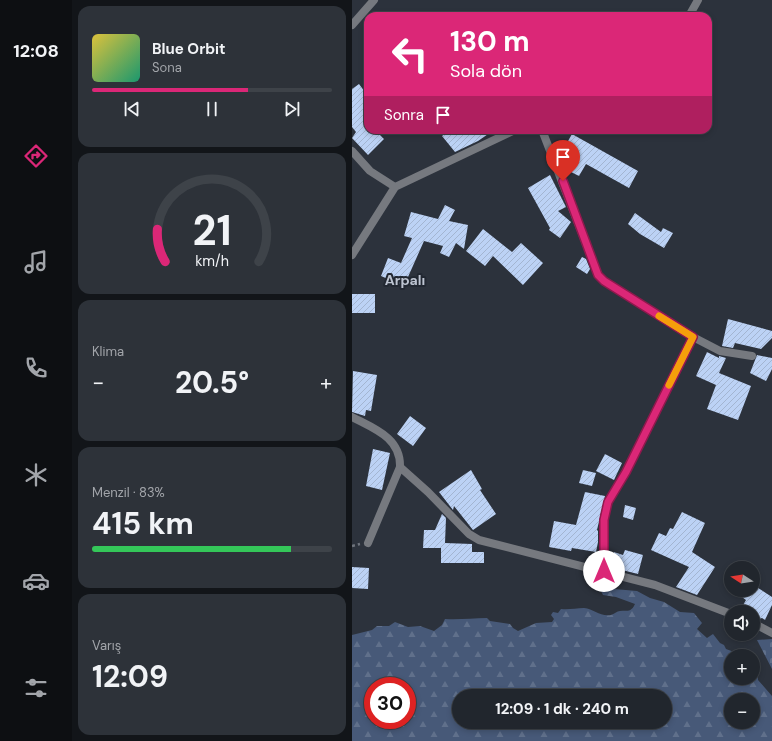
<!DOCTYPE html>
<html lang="tr">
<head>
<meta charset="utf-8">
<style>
	:root { --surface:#21262d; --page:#2d3239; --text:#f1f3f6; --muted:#a2a5aa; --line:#3e4349; --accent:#db2777 }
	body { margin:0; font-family:"DM Sans",sans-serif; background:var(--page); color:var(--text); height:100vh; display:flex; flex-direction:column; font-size:15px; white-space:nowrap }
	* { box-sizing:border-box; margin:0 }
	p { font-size:13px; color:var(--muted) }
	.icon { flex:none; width:22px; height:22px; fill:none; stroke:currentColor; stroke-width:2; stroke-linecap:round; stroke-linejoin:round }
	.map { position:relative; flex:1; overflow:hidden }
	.panel { display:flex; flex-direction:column; gap:6px; padding:6px; background:#121519; width:280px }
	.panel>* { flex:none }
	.banner { position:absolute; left:12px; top:12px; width:348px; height:122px; border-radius:12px; box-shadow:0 2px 6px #0003,0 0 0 1px var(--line); background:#db2777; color:#fff; overflow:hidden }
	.needle { width:26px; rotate:282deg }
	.fabs { position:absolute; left:372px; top:561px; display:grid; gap:8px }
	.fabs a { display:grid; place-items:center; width:36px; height:36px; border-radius:50%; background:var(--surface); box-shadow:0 2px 6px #0003,0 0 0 1px var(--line); font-size:20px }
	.speed { position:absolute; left:12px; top:677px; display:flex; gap:8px; font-size:20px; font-weight:700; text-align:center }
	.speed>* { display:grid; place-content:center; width:52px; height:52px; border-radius:50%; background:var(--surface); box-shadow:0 2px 6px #0003,0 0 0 1px var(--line); line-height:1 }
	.speed .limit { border:6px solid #d22; background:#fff; color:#111 }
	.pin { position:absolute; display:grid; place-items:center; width:34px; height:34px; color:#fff; margin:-41px -17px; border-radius:50% 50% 50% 0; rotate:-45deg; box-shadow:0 0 4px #0007 }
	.pin .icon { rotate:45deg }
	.me { position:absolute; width:44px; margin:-22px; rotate:0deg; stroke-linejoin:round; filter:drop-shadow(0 0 3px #0008) }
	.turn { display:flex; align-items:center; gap:14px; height:84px; padding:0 20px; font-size:18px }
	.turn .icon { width:52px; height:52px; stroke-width:2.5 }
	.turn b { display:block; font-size:28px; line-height:34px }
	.then { display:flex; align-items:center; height:38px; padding:0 20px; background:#0003; gap:8px; font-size:15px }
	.big { font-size:30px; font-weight:700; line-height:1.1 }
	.panel .widget { flex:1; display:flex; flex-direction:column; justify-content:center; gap:6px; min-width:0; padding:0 14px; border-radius:12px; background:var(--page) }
	.panel .dial { align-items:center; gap:0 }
	.dial svg { height:104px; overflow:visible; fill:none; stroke:var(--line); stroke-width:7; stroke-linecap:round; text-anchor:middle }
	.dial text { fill:var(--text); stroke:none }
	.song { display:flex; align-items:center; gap:12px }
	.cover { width:48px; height:48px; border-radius:6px; background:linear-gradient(135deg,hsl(50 70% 55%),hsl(160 70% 35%)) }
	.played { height:4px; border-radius:2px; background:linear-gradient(90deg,var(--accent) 65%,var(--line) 65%) }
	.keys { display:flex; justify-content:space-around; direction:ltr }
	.heat { display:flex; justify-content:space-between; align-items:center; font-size:22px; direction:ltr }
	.charge { height:6px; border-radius:3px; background:linear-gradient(90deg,#34c759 83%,var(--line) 0) }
	.trip { position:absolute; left:100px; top:689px; width:220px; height:40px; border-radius:20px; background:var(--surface); box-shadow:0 2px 6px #0003,0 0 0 1px var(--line); font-weight:700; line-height:40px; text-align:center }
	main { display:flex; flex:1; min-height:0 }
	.tabs { display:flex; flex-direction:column; width:72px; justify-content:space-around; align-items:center; background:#0d0f12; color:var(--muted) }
	.tabs .icon { width:28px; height:28px }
	.tabs .current { color:var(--accent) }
	.tabs b { font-size:18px; color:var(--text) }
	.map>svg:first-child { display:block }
	.forest { fill:url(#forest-firs); fill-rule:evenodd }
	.cemetery { fill:url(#cemetery-stones) }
	.building { fill:url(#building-hatch) }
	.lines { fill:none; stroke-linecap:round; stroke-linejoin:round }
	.path { stroke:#6f747d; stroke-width:2.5; stroke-dasharray:3 3; stroke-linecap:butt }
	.minor { stroke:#76797f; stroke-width:8 }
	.route-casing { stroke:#8e194d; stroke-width:10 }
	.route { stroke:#db2777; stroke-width:7 }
	.slow { stroke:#f59e0b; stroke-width:7 }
	.labels { text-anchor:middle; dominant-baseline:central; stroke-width:4; stroke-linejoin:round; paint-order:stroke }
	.quarter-label { font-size:14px; font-weight:bold; fill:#bdc4d1; stroke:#222832 }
</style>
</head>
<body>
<main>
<nav class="tabs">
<b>12:08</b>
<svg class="icon current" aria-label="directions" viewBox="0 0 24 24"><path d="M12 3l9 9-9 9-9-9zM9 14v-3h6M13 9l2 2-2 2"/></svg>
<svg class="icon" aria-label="music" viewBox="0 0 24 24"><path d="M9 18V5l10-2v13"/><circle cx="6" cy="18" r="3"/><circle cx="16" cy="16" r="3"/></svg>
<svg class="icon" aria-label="phone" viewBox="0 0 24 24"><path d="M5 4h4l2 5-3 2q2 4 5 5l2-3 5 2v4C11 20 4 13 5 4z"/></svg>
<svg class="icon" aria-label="climate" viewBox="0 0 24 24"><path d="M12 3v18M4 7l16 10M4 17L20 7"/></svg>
<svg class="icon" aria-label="car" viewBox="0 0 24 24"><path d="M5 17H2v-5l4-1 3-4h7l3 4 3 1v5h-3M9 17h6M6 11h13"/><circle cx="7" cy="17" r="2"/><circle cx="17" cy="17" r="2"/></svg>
<svg class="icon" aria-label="filters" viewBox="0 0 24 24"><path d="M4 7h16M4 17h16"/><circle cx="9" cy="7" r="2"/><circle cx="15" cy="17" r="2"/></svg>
</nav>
<section class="panel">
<div class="widget">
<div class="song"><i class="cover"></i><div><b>Blue Orbit</b><p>Sona</p></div></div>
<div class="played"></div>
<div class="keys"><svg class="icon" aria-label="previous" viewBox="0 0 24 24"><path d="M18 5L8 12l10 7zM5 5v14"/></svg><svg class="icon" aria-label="pause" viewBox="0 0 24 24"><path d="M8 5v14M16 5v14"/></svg><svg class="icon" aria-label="next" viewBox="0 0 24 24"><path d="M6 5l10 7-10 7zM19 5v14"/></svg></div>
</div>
<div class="widget dial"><svg viewBox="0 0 100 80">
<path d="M14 69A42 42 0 1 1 86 69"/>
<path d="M14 69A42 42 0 0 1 8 44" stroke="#db2777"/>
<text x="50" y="56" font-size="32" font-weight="700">21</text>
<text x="50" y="72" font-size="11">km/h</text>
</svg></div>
<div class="widget"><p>Klima</p>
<div class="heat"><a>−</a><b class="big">20.5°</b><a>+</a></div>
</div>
<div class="widget"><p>Menzil · 83%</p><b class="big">415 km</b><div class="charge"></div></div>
<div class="widget"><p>Varış</p><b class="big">12:09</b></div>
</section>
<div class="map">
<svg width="420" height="741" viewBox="0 0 420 741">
	<defs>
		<pattern id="forest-firs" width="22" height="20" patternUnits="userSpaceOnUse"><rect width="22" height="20" fill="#475978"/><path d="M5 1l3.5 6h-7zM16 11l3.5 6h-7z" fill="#60708b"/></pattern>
		<pattern id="cemetery-stones" width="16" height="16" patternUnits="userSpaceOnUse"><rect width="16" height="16" fill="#475978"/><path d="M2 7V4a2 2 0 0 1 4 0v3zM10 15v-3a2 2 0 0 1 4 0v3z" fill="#60708b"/></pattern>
		<pattern id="building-hatch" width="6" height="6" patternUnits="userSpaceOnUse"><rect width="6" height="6" fill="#bcd2f5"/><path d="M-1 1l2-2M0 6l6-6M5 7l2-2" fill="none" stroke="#a3b5d1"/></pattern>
	</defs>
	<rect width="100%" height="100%" fill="#2c323c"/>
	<path class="forest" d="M 251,585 L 262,589 L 285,591 L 298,598 L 312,602 L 328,612 L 342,613 L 350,623 L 345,629 L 355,638 L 361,634 L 368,643 L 372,645 L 374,649 L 393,656 L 379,656 L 379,678 L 401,678 L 401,665 L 406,672 L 406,680 L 420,696 L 420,741 L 0,741 L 0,635 L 20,630 L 25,626 L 37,626 L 43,622 L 56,627 L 68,626 L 82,631 L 90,625 L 93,619 C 107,620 121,618 135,618 L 138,621 L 158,624 L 161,628 L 166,631 L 184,623 L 200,622 L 202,619 L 199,615 L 201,612 L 206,613 L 209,609 C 217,610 224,608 232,608 C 242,609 248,617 259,615 C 262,614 265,611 268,611 C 275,610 279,613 283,604 L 264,597 L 251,595 L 248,589 ZM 21,686 L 55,686 L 55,720 L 21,720 ZM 107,696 L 313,696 L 313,722 L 107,722 ZM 379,700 L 401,700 L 401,722 L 379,722 Z"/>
	<path class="cemetery" d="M 420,639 L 420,669 L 405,640 Z"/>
	<path class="building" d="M 7,84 L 16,96 L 16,130 L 23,130 L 32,139 L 16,155 L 0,138 L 4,132 L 0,127 L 0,89 Z
		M 98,130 L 142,130 L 126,141 L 103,152 L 90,136 Z
		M 220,134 L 286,171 L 277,188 L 234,164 L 227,176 L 217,171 L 221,164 L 207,157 Z
		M 198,175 L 214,207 L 206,211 L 219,222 L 208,238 L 197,230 L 198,228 L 176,188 Z
		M 93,205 L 103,210 L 97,221 L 116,225 L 112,249 L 104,243 L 97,257 L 88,253 L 91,246 L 72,241 L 52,286 L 29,276 L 36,258 L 49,263 L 60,238 L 52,236 L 59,212 L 86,219 Z
		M 283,213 L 309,232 L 311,228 L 321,233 L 312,248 L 288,234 L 276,224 Z
		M 131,229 L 160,252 L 169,243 L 191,263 L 171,285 L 141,256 L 133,266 L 114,251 Z
		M 230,257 L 234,259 L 238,269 L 235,274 L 224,267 Z
		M 0,294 L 23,294 L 23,313 L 0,313 Z
		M 376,319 L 420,331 L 420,338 L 409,349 L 383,343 L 381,348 L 370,346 Z
		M 355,352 L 367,358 L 367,356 L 374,358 L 367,373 L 399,386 L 386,420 L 355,409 L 364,385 L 344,376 Z
		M 405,355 L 420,358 L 420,369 L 414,381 L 398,373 Z
		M 1,371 L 25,375 L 19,411 L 14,410 L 13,416 L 0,412 Z
		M 58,416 L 74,428 L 61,446 L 45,434 Z
		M 21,449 L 38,453 L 30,490 L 14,486 Z
		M 253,454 L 270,463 L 262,480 L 244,471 Z
		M 119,470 L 130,489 L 128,490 L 144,514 L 121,530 L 102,506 L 101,510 L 87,492 Z
		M 231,470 L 244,473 L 240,486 L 227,483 Z
		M 233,492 L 253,496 L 245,530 L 246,531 L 246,542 L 244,552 L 220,548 L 219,551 L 197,547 L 202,521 L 224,525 Z
		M 273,505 L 284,508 L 281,520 L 271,517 Z
		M 330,512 L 353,523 L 340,552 L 363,567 L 345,595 L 324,587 L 337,567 L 299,550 L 307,533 L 314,536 L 318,528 L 321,529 Z
		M 90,514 L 94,518 L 93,543 L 120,544 L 120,552 L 132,552 L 132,563 L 89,563 L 89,548 L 71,548 L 72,530 L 83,530 Z
		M 273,550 L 291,555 L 286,574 L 258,567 L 262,552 L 271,555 Z
		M 0,567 L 17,568 L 16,589 L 0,588 Z
		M 403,586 L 420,597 L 420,605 L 413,620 L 410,618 L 407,619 L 401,615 L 401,612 L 397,612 L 390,607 L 394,600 L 380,590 L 401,590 Z"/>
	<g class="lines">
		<path class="path" d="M 0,546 L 8,544"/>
		<path class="minor" d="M 337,16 L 346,0
			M 0,25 L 22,0
			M 190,130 L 246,275 L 252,281 L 341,337 L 368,351 L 400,356
			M 0,151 L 18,171 L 43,187
			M 0,255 L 43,187 L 163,130
			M 0,417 C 23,429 49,438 48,467 L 76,492 L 117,534 L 127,540 L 303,585 L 379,614
			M 16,543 L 48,467
			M 252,571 L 252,520 L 256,502 L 274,471 L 341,337
			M 401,623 L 420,633"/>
	</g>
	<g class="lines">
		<defs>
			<path id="route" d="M 211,181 L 246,275 L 252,281 L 341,337 L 274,472 L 256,502 L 252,520 L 252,571"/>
		</defs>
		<use href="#route" class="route-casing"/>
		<use href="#route" class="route"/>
		<path class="slow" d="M 307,316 L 341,337 L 317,385"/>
	</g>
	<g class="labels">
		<g class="quarter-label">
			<text x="53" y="280">Arpalı</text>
		</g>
	</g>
</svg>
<div class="fabs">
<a><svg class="needle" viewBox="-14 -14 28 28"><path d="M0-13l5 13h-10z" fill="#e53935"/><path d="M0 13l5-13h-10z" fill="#a2a5aa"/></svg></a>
<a><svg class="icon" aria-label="sound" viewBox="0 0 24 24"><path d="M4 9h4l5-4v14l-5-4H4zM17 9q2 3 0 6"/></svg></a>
<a>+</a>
<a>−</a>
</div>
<div class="speed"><div class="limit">30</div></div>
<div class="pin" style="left:211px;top:181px;background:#d93025"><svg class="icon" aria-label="arrive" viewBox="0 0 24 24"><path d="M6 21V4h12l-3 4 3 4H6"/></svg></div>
<svg class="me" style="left:252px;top:571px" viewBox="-20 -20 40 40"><circle r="19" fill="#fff"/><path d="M0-13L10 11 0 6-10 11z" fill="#db2777"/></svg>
<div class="trip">12:09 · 1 dk · 240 m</div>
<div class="banner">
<div class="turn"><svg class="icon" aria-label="left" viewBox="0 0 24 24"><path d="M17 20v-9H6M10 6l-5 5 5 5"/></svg><div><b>130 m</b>Sola dön</div></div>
<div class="then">Sonra<svg class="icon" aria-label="arrive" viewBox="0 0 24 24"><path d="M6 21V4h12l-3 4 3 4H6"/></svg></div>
</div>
</div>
</main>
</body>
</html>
